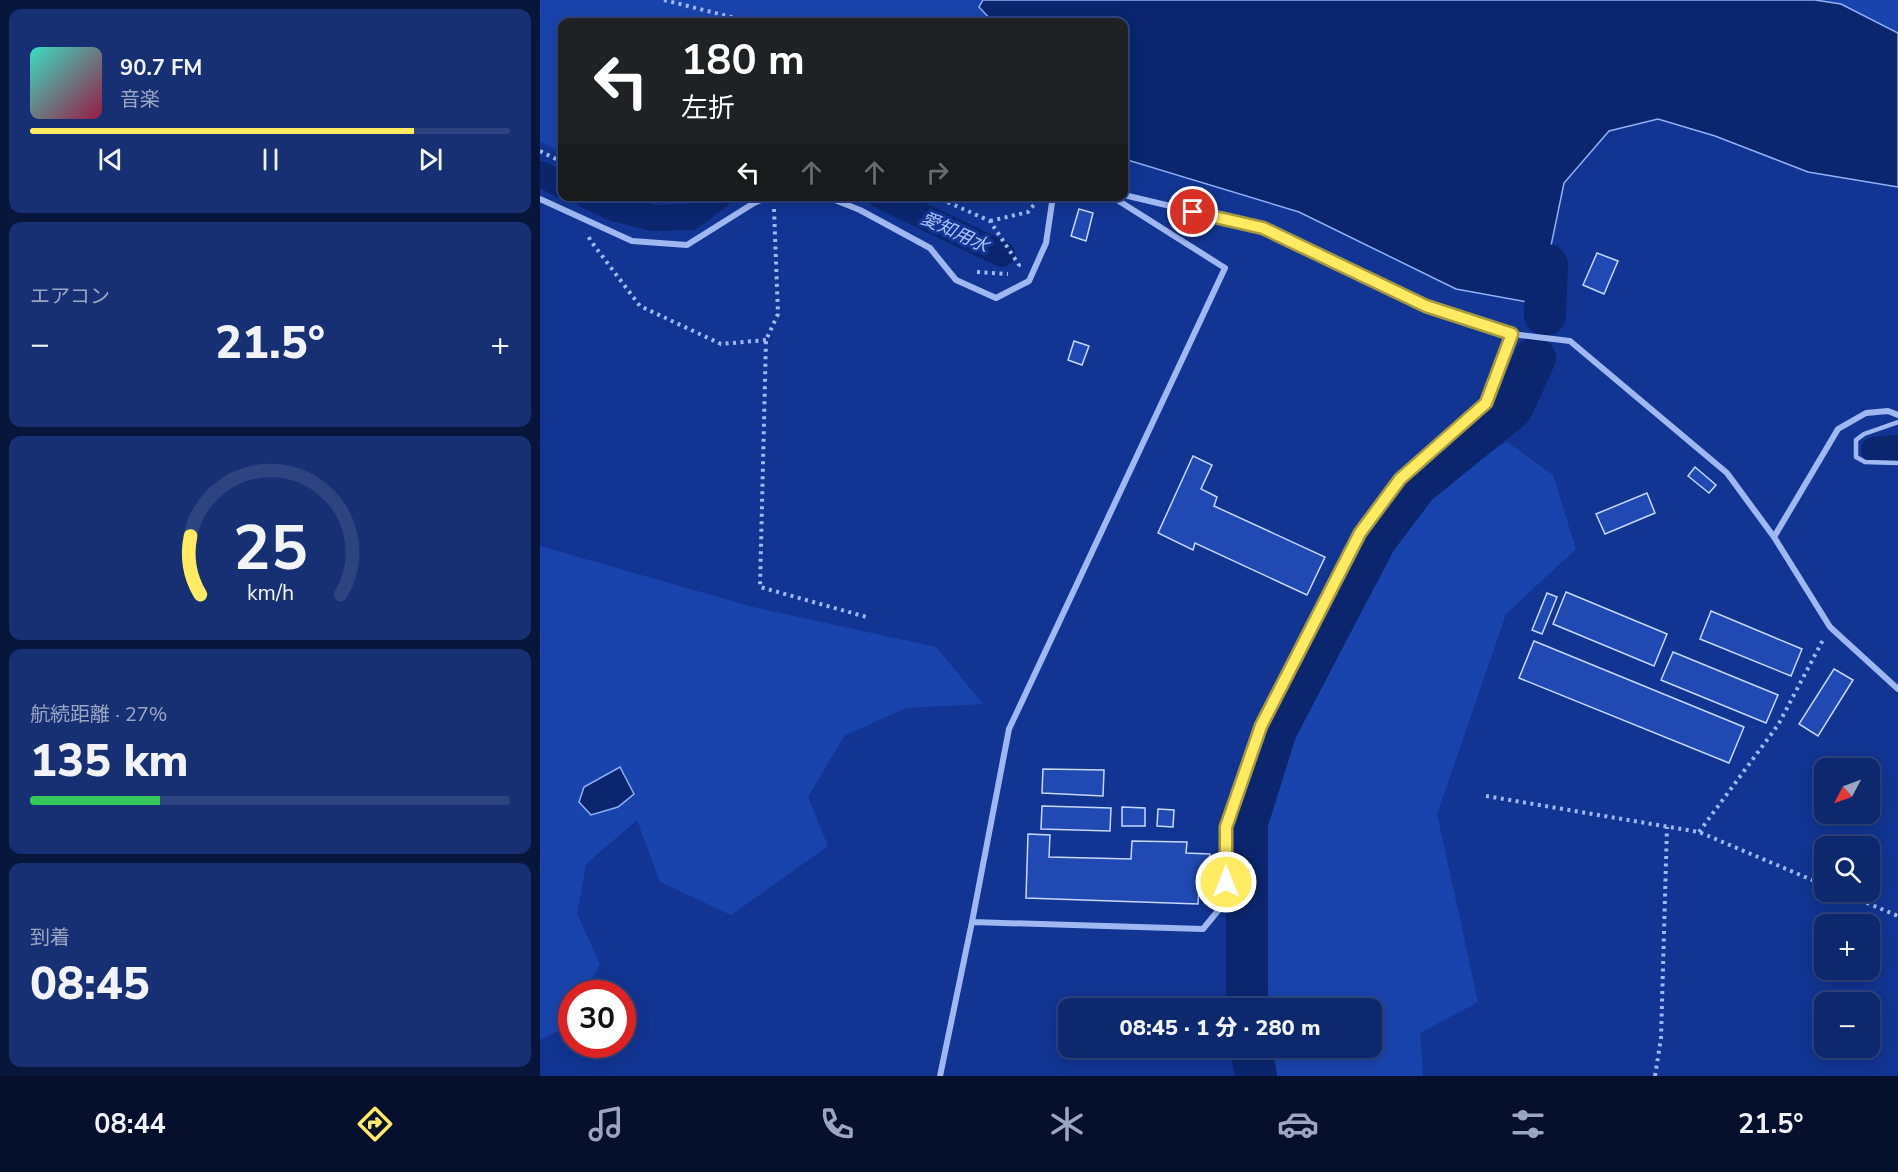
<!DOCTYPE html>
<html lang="ja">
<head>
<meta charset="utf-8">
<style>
	:root { --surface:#0e286e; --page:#173073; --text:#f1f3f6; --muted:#9ba6c2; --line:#2e4481; --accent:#ffeb62 }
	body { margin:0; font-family:"Nunito Sans","Noto Sans JP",sans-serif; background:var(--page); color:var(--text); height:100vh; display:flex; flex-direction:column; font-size:22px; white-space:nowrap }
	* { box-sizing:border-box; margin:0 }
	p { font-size:20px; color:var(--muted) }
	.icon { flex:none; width:33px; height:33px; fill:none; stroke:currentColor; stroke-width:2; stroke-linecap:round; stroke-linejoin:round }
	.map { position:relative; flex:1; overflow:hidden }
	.details { display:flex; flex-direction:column; gap:9px; padding:9px; background:#08163c; width:540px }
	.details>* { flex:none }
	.hud { position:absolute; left:18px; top:18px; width:570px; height:183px; border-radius:12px; box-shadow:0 3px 15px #0003,0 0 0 2px var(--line); background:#202124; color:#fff; overflow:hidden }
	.needle { width:39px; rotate:229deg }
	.tools { position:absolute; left:1274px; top:758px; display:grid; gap:12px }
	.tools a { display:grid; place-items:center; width:66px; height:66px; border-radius:12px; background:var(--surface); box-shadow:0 3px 15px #0003,0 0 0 2px var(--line); font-size:30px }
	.speed { position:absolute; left:18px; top:980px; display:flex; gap:12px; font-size:30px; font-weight:700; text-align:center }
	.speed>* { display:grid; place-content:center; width:78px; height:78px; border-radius:50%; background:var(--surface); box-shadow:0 3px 15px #0003,0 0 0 2px var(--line); line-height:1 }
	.speed .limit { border:9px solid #d22; background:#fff; color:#111 }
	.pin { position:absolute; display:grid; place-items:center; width:51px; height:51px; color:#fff; margin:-26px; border:3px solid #fff; border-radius:50%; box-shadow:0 2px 6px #0007 }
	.me { position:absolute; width:66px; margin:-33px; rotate:0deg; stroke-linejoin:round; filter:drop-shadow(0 0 4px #0008) }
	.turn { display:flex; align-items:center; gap:21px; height:126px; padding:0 24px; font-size:27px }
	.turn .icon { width:78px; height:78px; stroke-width:2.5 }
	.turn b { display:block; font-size:42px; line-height:51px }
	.lanes { display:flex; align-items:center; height:57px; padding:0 24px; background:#0003; justify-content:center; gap:30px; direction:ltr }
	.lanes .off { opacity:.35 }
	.big { font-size:45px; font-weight:800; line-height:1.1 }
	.details .tile { flex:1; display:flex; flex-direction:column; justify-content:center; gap:9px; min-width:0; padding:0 21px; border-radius:12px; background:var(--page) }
	.details .dial { align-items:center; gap:0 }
	.dial svg { height:156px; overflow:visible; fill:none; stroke:var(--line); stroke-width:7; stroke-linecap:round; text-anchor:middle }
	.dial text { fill:var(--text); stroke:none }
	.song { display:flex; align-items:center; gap:18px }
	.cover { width:72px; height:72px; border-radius:9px; background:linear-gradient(135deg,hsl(170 70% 55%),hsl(340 70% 35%)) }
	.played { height:6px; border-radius:3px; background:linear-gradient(90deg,var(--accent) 80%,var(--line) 80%) }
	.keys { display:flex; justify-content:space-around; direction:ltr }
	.heat { display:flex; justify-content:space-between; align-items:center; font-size:33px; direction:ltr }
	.charge { height:9px; border-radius:4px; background:linear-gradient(90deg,#34c759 27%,var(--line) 0) }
	.trip { position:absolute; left:518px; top:998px; width:324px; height:60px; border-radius:12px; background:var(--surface); box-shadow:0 3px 15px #0003,0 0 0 2px var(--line); font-weight:800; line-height:60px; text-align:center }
	.menu { display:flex; height:96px; justify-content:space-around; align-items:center; background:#06102c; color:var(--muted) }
	.menu .icon { width:42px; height:42px }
	.menu .on { color:var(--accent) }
	.menu b { font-size:27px; color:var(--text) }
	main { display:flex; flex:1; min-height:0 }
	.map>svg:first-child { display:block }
	.green { fill:#1a44ad }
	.water { fill:#0b266f; stroke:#92b0f6; stroke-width:1.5 }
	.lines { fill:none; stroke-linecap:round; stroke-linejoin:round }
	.canal { stroke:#0b266f; stroke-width:26 }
	.river { stroke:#0b266f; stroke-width:42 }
	.building { fill:#2049b3; stroke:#c8d7fd; stroke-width:1.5 }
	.path { stroke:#a0b8f2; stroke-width:4; stroke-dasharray:3 4.5; stroke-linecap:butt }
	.service { stroke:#a0b8f2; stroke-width:4.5 }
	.minor { stroke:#a0b8f2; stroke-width:6 }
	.route-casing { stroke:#a69940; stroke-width:15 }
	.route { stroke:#ffeb62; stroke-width:10 }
	.labels { text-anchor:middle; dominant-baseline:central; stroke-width:6; stroke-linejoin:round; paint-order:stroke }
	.water-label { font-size:18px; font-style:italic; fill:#adc3f9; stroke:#123593 }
</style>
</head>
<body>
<main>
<section class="details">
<div class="tile">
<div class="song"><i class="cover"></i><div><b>90.7 FM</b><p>音楽</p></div></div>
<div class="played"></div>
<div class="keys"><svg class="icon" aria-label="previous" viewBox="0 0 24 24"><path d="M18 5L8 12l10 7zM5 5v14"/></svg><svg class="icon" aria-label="pause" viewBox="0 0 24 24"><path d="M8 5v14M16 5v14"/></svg><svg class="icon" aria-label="next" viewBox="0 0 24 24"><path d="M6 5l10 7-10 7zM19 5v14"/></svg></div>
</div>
<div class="tile"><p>エアコン</p>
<div class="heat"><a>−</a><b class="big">21.5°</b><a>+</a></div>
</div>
<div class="tile dial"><svg viewBox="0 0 100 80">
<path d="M14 69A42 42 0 1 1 86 69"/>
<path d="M14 69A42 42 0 0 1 9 39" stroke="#ffeb62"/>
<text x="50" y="56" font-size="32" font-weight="700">25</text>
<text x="50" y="72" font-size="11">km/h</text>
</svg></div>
<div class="tile"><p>航続距離 · 27%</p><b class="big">135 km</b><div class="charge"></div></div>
<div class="tile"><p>到着</p><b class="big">08:45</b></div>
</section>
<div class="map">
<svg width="1358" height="1076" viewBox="0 0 1358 1076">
	<rect width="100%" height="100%" fill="#123593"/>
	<path class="green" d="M 0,0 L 443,0 L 439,7 L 453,22 L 22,22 L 22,152 L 0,142 Z
		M 1275,0 L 1358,0 L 1358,33 L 1301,4 Z
		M 967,442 L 1013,475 L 1036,549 L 966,614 L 897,814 L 938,1002 L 880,1033 L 883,1076 L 730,1076 L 724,1047 L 831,1047 L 831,1008 L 718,1008 L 717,921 L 721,821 L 751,732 L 845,553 L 887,488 Z
		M 0,546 L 213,607 L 396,647 L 443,704 L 366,708 L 304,736 L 268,797 L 288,846 L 191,915 L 120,882 L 97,820 L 46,864 L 37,914 L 60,964 L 44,993 L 32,993 C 31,1027 30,1026 0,1040 Z"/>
	<path class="water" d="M 443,0 L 1275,0 L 1301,4 L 1358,33 L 1358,187 L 1268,172 L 1175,136 L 1118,119 L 1069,131 L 1024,183 L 1007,265 L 987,302 L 916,289 L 759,212 L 584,159 L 584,22 L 453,22 L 439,7 Z
		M 80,767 L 94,794 L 78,807 L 51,815 L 39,802 L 44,787 Z"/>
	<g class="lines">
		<path class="canal" d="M 0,174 L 22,185
			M 48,196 L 73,208 L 114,218 L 151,217 L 179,196
			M 341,196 L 462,254
			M 1334,450 L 1358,448"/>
		<path class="river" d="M 1005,315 L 1007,265
			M 707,1008 L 707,823 L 736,730 L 836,539 L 877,485 L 972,408 L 995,358
			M 711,1047 L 716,1076"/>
	</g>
	<path class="building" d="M 539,209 L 553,213 L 546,241 L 531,236 Z
		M 1057,253 L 1078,261 L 1064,294 L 1043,285 Z
		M 534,341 L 549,346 L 542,365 L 528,360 Z
		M 653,456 L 672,465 L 661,489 L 677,497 L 674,506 L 785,557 L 767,595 L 655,543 L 653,550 L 618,533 Z
		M 1155,467 L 1176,485 L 1169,493 L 1148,476 Z
		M 1107,493 L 1115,513 L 1065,534 L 1056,514 Z
		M 1026,592 L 1127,634 L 1114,666 L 1013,624 Z
		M 1007,593 L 1017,597 L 1002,634 L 992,630 Z
		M 1171,611 L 1262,649 L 1251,676 L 1160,639 Z
		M 994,641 L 1204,727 L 1189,763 L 979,678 Z
		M 1133,652 L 1238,695 L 1226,723 L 1121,680 Z
		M 1294,669 L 1313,680 L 1278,736 L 1259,724 Z
		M 503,769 L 564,770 L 563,796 L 502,793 Z
		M 502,806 L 571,808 L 570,831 L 501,829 Z
		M 582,807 L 605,808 L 605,826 L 582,826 Z
		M 618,809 L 634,810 L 633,827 L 617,826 Z
		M 488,834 L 510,835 L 509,857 L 591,859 L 592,841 L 647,842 L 646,853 L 670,854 L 668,890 L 659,889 L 658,904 L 486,898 Z"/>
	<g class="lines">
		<path class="path" d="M 124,0 L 211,22
			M 0,151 L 22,162
			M 121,196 L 122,196
			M 394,196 L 450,221 L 479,265 L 478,266
			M 234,209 L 238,314 L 226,340 L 220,587 L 330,618
			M 450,221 L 488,212 L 497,201
			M 49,237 L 50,240 L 100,306 L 181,344 L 226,340
			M 437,272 L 468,274
			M 946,796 L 1159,832 L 1284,885
			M 1159,832 L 1238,725 L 1284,638
			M 1299,891 L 1358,916
			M 1115,1076 L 1121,1038 L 1127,827"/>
		<path class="service" d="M 1358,422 L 1324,434 L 1316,440 L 1316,457 L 1325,462 L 1358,463"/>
		<path class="minor" d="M 584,195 L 723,228 L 886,306 L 972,334 L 1030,341 L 1187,473 L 1234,537 L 1290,627 L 1358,689
			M 285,196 L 320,210 L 390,248 L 416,280 L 456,298 L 489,281 L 506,243 L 513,196
			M 0,199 L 92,241 L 147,245 L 214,203 L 229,196
			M 1234,537 L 1298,429 L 1326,413 L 1348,411 L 1358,415
			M 432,922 L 663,929 L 686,901 L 686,827 L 721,726 L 820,533 L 860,479 L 946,403 L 972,334
			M 400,1076 L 432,922 L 469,729 L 685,268 L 571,196"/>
	</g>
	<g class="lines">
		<defs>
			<path id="route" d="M 653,212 L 723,228 L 886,306 L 972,334 L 946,403 L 860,479 L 820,533 L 721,726 L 686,827 L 686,882"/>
		</defs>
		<use href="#route" class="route-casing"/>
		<use href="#route" class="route"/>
	</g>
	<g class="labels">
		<g class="water-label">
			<text transform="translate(415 232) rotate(25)">愛知用水</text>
		</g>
	</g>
</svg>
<div class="tools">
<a><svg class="needle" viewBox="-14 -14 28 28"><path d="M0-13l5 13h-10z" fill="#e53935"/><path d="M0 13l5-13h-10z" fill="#9ba6c2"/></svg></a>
<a><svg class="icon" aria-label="search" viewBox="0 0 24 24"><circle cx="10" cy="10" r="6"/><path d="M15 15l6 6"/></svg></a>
<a>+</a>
<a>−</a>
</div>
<div class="speed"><div class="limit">30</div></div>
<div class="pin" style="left:653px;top:212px;background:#d93025"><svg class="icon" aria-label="arrive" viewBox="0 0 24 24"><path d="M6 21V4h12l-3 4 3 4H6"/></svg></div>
<svg class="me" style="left:686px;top:882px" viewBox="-20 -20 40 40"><circle r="17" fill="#ffeb62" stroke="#fff" stroke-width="3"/><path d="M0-11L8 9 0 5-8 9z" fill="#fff"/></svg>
<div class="trip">08:45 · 1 分 · 280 m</div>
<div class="hud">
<div class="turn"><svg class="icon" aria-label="left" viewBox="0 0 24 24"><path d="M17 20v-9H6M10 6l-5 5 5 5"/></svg><div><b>180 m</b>左折</div></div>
<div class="lanes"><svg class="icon" aria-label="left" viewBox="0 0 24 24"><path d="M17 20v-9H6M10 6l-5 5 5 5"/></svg><svg class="icon off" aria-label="ahead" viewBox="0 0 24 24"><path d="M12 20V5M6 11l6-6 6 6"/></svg><svg class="icon off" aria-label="ahead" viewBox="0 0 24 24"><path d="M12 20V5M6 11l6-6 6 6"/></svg><svg class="icon off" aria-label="right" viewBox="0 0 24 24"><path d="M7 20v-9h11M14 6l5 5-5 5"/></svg></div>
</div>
</div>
</main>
<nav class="menu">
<b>08:44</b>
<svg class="icon on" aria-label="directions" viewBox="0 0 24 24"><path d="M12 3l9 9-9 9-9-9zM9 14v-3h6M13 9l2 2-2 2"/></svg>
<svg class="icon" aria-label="music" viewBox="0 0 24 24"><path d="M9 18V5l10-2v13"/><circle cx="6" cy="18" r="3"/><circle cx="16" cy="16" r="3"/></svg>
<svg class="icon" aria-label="phone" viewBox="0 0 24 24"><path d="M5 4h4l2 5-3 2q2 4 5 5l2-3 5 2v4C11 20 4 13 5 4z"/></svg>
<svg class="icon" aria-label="climate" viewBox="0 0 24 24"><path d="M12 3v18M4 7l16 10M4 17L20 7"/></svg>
<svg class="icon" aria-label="car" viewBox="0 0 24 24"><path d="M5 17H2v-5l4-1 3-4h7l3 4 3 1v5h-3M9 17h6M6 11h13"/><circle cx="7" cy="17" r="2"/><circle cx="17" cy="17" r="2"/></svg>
<svg class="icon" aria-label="filters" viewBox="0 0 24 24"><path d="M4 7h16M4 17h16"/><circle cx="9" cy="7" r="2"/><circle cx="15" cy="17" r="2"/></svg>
<b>21.5°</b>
</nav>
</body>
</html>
